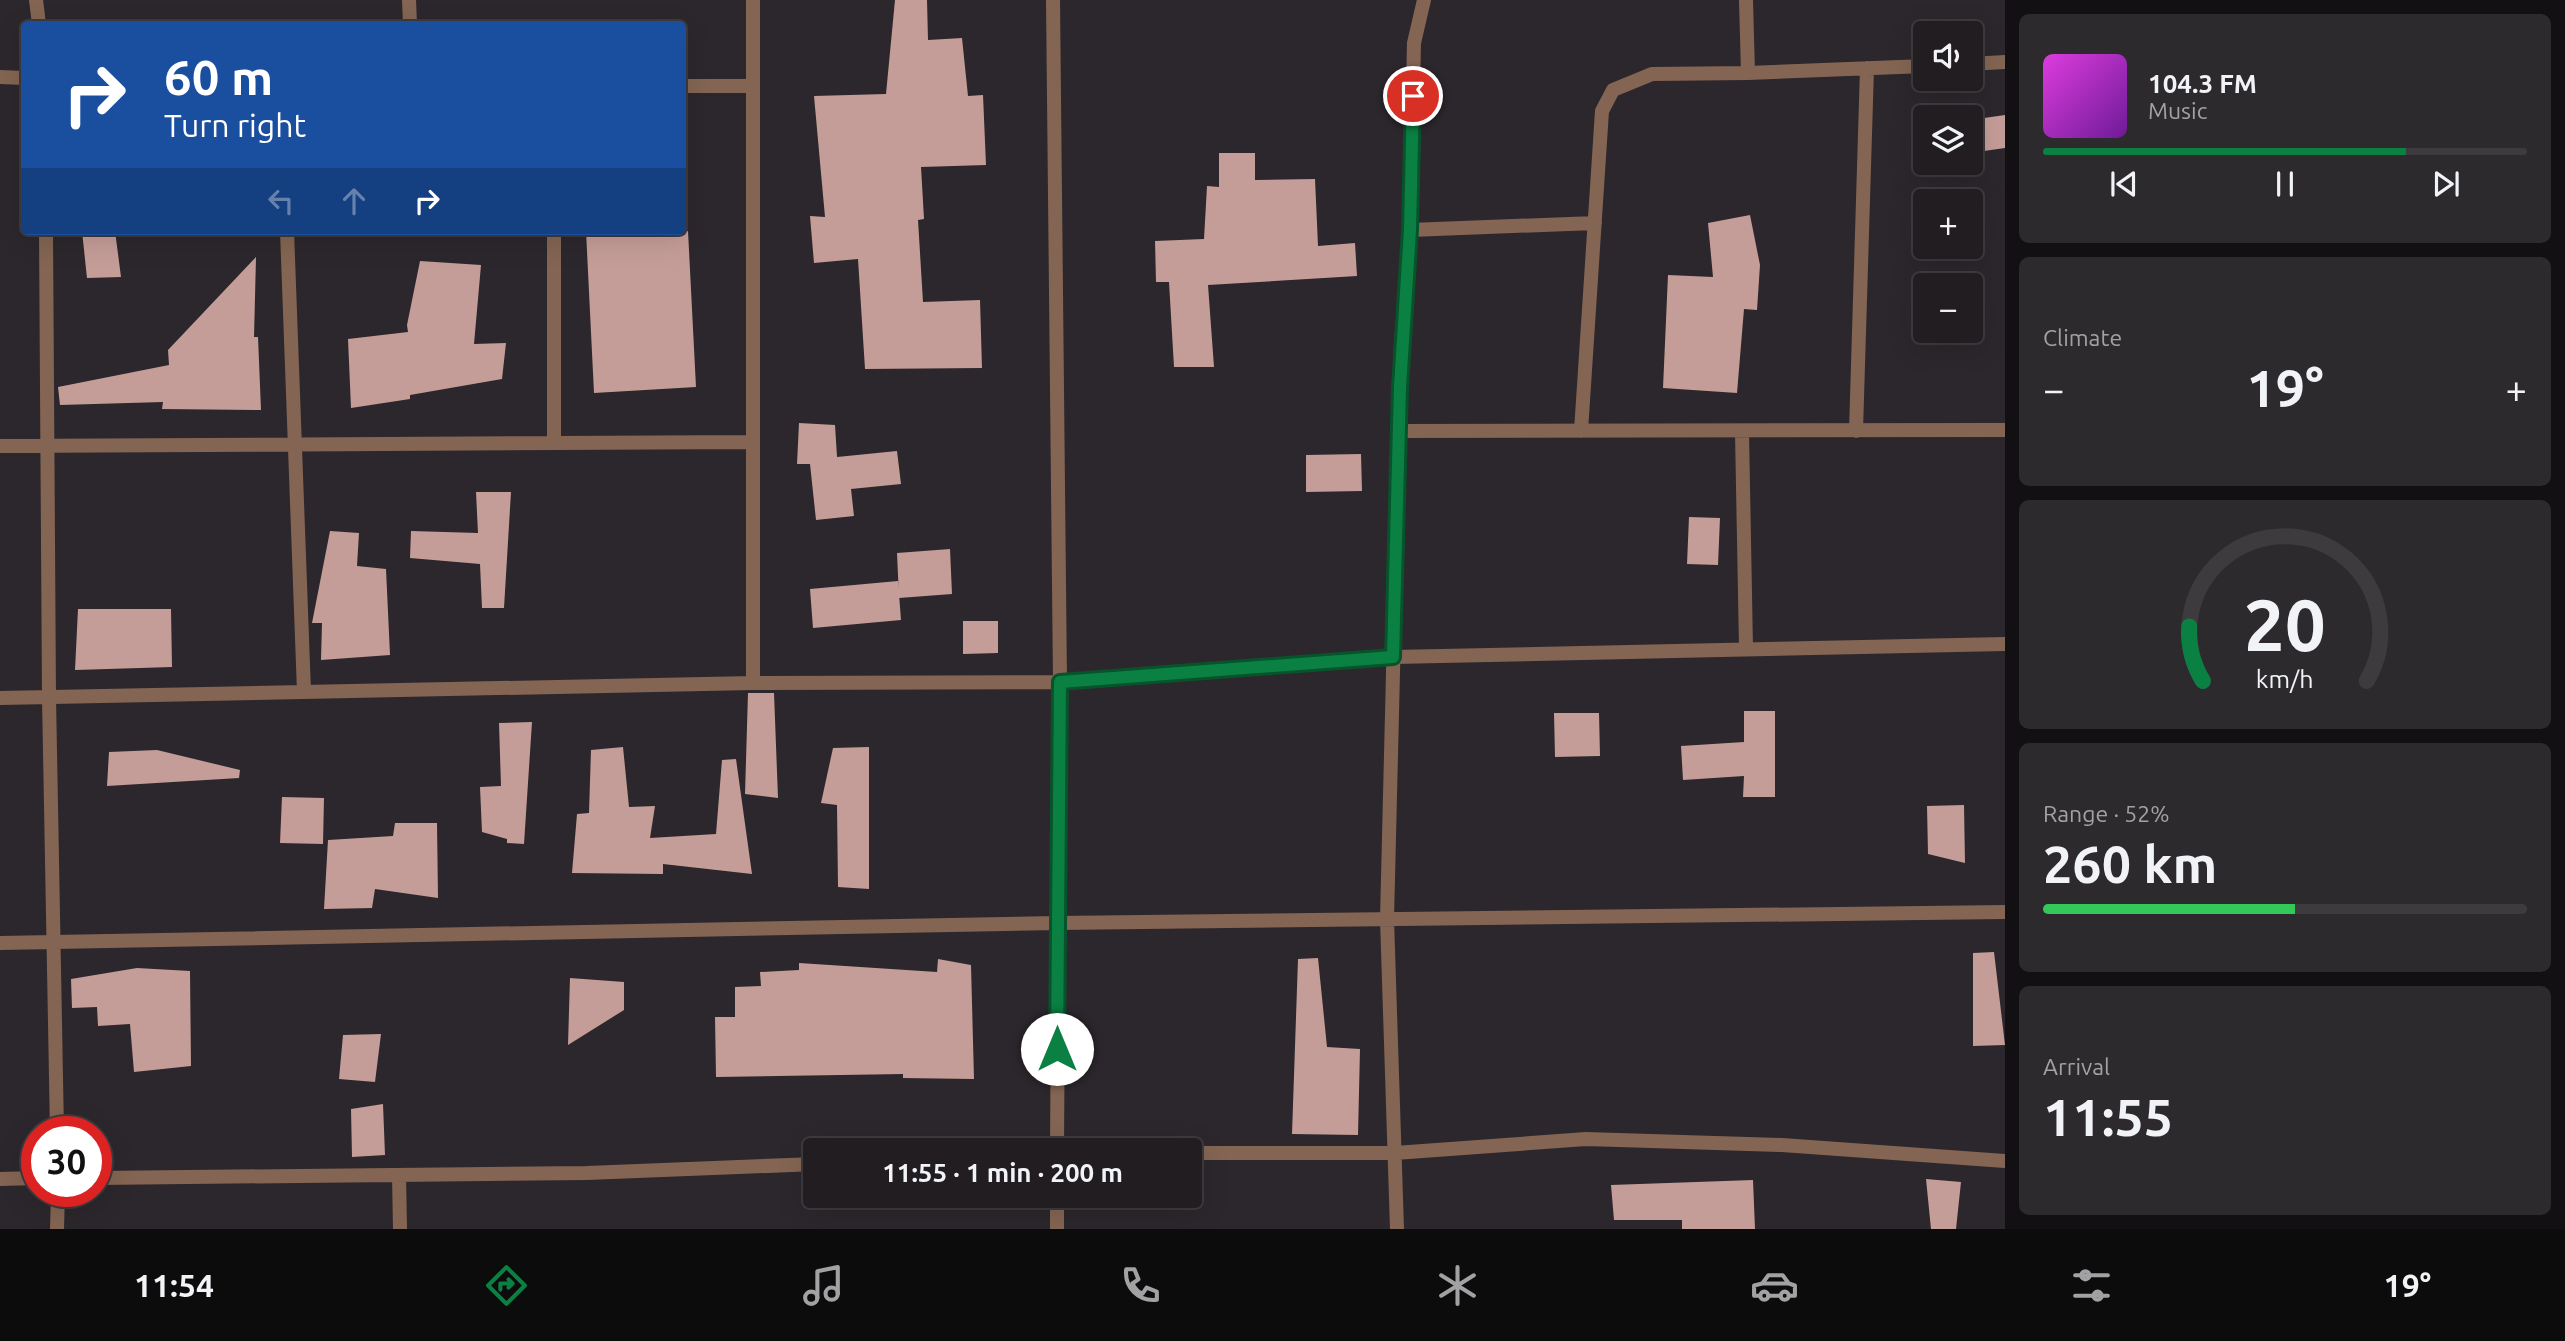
<!DOCTYPE html>
<html lang="en">
<head>
<meta charset="utf-8">
<style>
	:root { --surface:#211d21; --page:#2d2a2e; --text:#f1f3f6; --muted:#a2a2a5; --line:#3e3b3f; --accent:#0b8043 }
	body { margin:0; font-family:Ubuntu,sans-serif; background:var(--page); color:var(--text); height:100vh; display:flex; flex-direction:column; font-size:26px; white-space:nowrap }
	* { box-sizing:border-box; margin:0 }
	p { font-size:23px; color:var(--muted) }
	.icon { flex:none; width:38px; height:38px; fill:none; stroke:currentColor; stroke-width:2; stroke-linecap:round; stroke-linejoin:round }
	.map { position:relative; flex:1; overflow:hidden }
	.details { display:flex; flex-direction:column; gap:14px; padding:14px; background:#121012; width:560px }
	.details>* { flex:none }
	.hud { position:absolute; left:21px; top:21px; width:665px; height:214px; border-radius:7px; box-shadow:0 7px 28px #0002,0 0 0 2px var(--line); background:#1a4fa0; color:#fff; overflow:hidden }
	.fabs { position:absolute; left:1913px; top:21px; display:grid; gap:14px }
	.fabs a { display:grid; place-items:center; width:70px; height:70px; border-radius:7px; background:var(--surface); box-shadow:0 7px 28px #0002,0 0 0 2px var(--line); font-size:35px }
	.speed { position:absolute; left:21px; top:1116px; display:flex; gap:14px; font-size:35px; font-weight:700; text-align:center }
	.speed>* { display:grid; place-content:center; width:91px; height:91px; border-radius:50%; background:var(--surface); box-shadow:0 7px 28px #0002,0 0 0 2px var(--line); line-height:1 }
	.speed .limit { border:10px solid #d22; background:#fff; color:#111 }
	.pin { position:absolute; display:grid; place-items:center; width:60px; height:60px; color:#fff; margin:-30px; border:4px solid #fff; border-radius:50%; box-shadow:0 2px 7px #0007 }
	.me { position:absolute; width:77px; margin:-38px; rotate:0deg; stroke-linejoin:round; filter:drop-shadow(0 0 5px #0008) }
	.turn { display:flex; align-items:center; gap:24px; height:147px; padding:0 28px; font-size:32px }
	.turn .icon { width:91px; height:91px; stroke-width:2.5 }
	.turn b { display:block; font-size:49px; line-height:60px }
	.lanes { display:flex; align-items:center; height:66px; padding:0 28px; background:#0003; justify-content:center; gap:35px; direction:ltr }
	.lanes .off { opacity:.35 }
	.big { font-size:52px; font-weight:700; line-height:1.1 }
	.details .card { flex:1; display:flex; flex-direction:column; justify-content:center; gap:10px; min-width:0; padding:0 24px; border-radius:10px; background:var(--page) }
	.details .dial { align-items:center; gap:0 }
	.dial svg { height:182px; overflow:visible; fill:none; stroke:var(--line); stroke-width:7; stroke-linecap:round; text-anchor:middle }
	.dial text { fill:var(--text); stroke:none }
	.song { display:flex; align-items:center; gap:21px }
	.cover { width:84px; height:84px; border-radius:10px; background:linear-gradient(135deg,hsl(300 70% 55%),hsl(280 70% 35%)) }
	.played { height:7px; border-radius:4px; background:linear-gradient(90deg,var(--accent) 75%,var(--line) 75%) }
	.keys { display:flex; justify-content:space-around; direction:ltr }
	.heat { display:flex; justify-content:space-between; align-items:center; font-size:38px; direction:ltr }
	.charge { height:10px; border-radius:5px; background:linear-gradient(90deg,#34c759 52%,var(--line) 0) }
	.trip { position:absolute; left:803px; top:1138px; width:399px; height:70px; border-radius:7px; background:var(--surface); box-shadow:0 7px 28px #0002,0 0 0 2px var(--line); font-weight:700; line-height:70px; text-align:center }
	.menu { display:flex; height:112px; justify-content:space-around; align-items:center; background:#0d0c0d; color:var(--muted) }
	.menu .icon { width:49px; height:49px }
	.menu .active { color:var(--accent) }
	.menu b { font-size:32px; color:var(--text) }
	main { display:flex; flex:1; min-height:0 }
	.map>svg:first-child { display:block }
	.building { fill:#c59d98 }
	.lines { fill:none; stroke-linecap:round; stroke-linejoin:round }
	.minor { stroke:#846553; stroke-width:14 }
	.route-casing { stroke:#07532c; stroke-width:18 }
	.route { stroke:#0b8043; stroke-width:12 }
</style>
</head>
<body>
<main>
<div class="map">
<svg width="2005" height="1229" viewBox="0 0 2005 1229">
	<rect width="100%" height="100%" fill="#2c272c"/>
	<path class="building" d="M 895,0 L 927,0 L 928,40 L 962,38 L 968,96 L 983,95 L 986,165 L 921,167 L 924,219 L 918,220 L 923,302 L 980,300 L 982,368 L 865,369 L 858,259 L 814,263 L 810,216 L 825,217 L 814,96 L 886,94 Z
		M 2005,115 L 2005,148 L 1970,153 L 1970,120 Z
		M 1219,153 L 1255,153 L 1255,180 L 1315,179 L 1318,246 L 1355,243 L 1357,276 L 1208,285 L 1214,367 L 1174,367 L 1169,282 L 1156,282 L 1155,241 L 1204,239 L 1207,186 L 1219,187 Z
		M 1750,215 L 1760,265 L 1757,310 L 1744,309 L 1737,393 L 1663,388 L 1668,275 L 1713,277 L 1708,223 Z
		M 82,231 L 115,231 L 121,277 L 87,278 Z
		M 586,231 L 688,231 L 696,387 L 594,393 Z
		M 256,257 L 254,337 L 258,337 L 261,410 L 162,409 L 163,402 L 60,405 L 58,387 L 169,365 L 168,350 Z
		M 420,261 L 481,265 L 474,344 L 506,343 L 502,379 L 410,395 L 410,399 L 351,408 L 348,339 L 408,332 L 407,325 Z
		M 799,423 L 835,425 L 837,457 L 897,451 L 901,484 L 851,489 L 854,516 L 816,520 L 810,464 L 797,464 Z
		M 1361,454 L 1362,491 L 1306,492 L 1306,455 Z
		M 476,492 L 511,492 L 504,608 L 482,608 L 480,564 L 410,558 L 411,531 L 478,533 Z
		M 1689,517 L 1720,518 L 1718,565 L 1687,564 Z
		M 330,531 L 359,533 L 357,566 L 386,569 L 390,655 L 321,660 L 322,623 L 312,623 Z
		M 950,549 L 952,594 L 899,598 L 897,553 Z
		M 898,581 L 901,620 L 813,628 L 810,589 Z
		M 78,609 L 171,609 L 172,667 L 75,670 Z
		M 963,621 L 998,621 L 998,653 L 963,654 Z
		M 748,693 L 774,693 L 778,798 L 745,794 Z
		M 1744,711 L 1775,711 L 1775,797 L 1743,797 L 1744,776 L 1683,780 L 1681,746 L 1744,742 Z
		M 1554,713 L 1599,713 L 1600,756 L 1555,757 Z
		M 532,722 L 524,844 L 507,843 L 507,839 L 482,832 L 480,787 L 501,786 L 499,723 Z
		M 623,747 L 629,807 L 655,806 L 650,838 L 716,834 L 722,760 L 736,759 L 752,874 L 663,864 L 663,874 L 572,873 L 577,814 L 589,813 L 591,750 Z
		M 869,747 L 869,889 L 838,887 L 837,805 L 821,803 L 833,748 Z
		M 157,750 L 240,770 L 239,778 L 107,786 L 109,752 Z
		M 282,797 L 324,798 L 323,844 L 280,843 Z
		M 1964,805 L 1965,863 L 1928,854 L 1927,806 Z
		M 395,823 L 437,823 L 438,898 L 375,889 L 372,908 L 324,909 L 328,840 L 393,836 Z
		M 1994,952 L 2005,1045 L 1973,1046 L 1973,953 Z
		M 1318,958 L 1327,1047 L 1360,1049 L 1358,1135 L 1292,1134 L 1298,959 Z
		M 938,959 L 971,965 L 974,1079 L 903,1078 L 903,1074 L 716,1077 L 715,1017 L 735,1017 L 735,987 L 761,986 L 760,972 L 799,970 L 799,963 L 937,972 Z
		M 137,968 L 190,971 L 191,1066 L 134,1072 L 130,1024 L 98,1026 L 97,1007 L 72,1008 L 71,979 Z
		M 570,978 L 624,982 L 624,1010 L 568,1045 Z
		M 381,1034 L 375,1082 L 339,1079 L 343,1035 Z
		M 383,1104 L 385,1155 L 352,1157 L 351,1109 Z
		M 1926,1179 L 1961,1182 L 1956,1229 L 1931,1229 Z
		M 1753,1180 L 1755,1229 L 1682,1229 L 1682,1220 L 1614,1220 L 1611,1185 Z"/>
	<g class="lines">
		<path class="minor" d="M 36,0 L 39,24
			M 409,0 L 410,24
			M 1053,0 L 1060,682 L 1057,1150
			M 1746,0 L 1748,73
			M 1970,64 L 2005,62
			M 0,77 L 24,78
			M 682,86 L 753,86
			M 1410,230 L 1595,223
			M 46,231 L 49,697 L 57,1132
			M 287,231 L 304,692
			M 554,231 L 554,443
			M 1398,431 L 2005,430
			M 1581,431 L 1602,111 L 1613,90 L 1652,74 L 1748,73 L 1925,66
			M 1856,431 L 1867,68
			M 1742,432 L 1746,648
			M 0,446 L 752,442
			M 753,683 L 753,0
			M 0,698 L 753,683 L 1060,682 L 1393,657 L 2005,644
			M 0,943 L 1057,923 L 2005,912
			M 1190,1153 L 1395,1153 L 1586,1139 L 1782,1145 L 2005,1161
			M 399,1175 L 400,1229
			M 96,1178 L 587,1173 L 816,1164
			M 0,1179 L 37,1178
			M 1057,1195 L 1057,1229
			M 57,1229 L 58,1192
			M 1397,1229 L 1387,919 L 1401,344 L 1410,230 L 1414,43 L 1424,0"/>
	</g>
	<g class="lines">
		<defs>
			<path id="route" d="M 1057,1049 L 1060,682 L 1393,657 L 1400,387 L 1410,230 L 1413,96"/>
		</defs>
		<use href="#route" class="route-casing"/>
		<use href="#route" class="route"/>
	</g>
</svg>
<div class="fabs">
<a><svg class="icon" aria-label="sound" viewBox="0 0 24 24"><path d="M4 9h4l5-4v14l-5-4H4zM17 9q2 3 0 6"/></svg></a>
<a><svg class="icon" aria-label="layers" viewBox="0 0 24 24"><path d="M12 4l9 5-9 5-9-5zM3 14l9 5 9-5"/></svg></a>
<a>+</a>
<a>−</a>
</div>
<div class="speed"><div class="limit">30</div></div>
<div class="pin" style="left:1413px;top:96px;background:#d93025"><svg class="icon" aria-label="arrive" viewBox="0 0 24 24"><path d="M6 21V4h12l-3 4 3 4H6"/></svg></div>
<svg class="me" style="left:1057px;top:1049px" viewBox="-20 -20 40 40"><circle r="19" fill="#fff"/><path d="M0-13L10 11 0 6-10 11z" fill="#0b8043"/></svg>
<div class="trip">11:55 · 1 min · 200 m</div>
<div class="hud">
<div class="turn"><svg class="icon" aria-label="right" viewBox="0 0 24 24"><path d="M7 20v-9h11M14 6l5 5-5 5"/></svg><div><b>60 m</b>Turn right</div></div>
<div class="lanes"><svg class="icon off" aria-label="left" viewBox="0 0 24 24"><path d="M17 20v-9H6M10 6l-5 5 5 5"/></svg><svg class="icon off" aria-label="ahead" viewBox="0 0 24 24"><path d="M12 20V5M6 11l6-6 6 6"/></svg><svg class="icon" aria-label="right" viewBox="0 0 24 24"><path d="M7 20v-9h11M14 6l5 5-5 5"/></svg></div>
</div>
</div>
<section class="details">
<div class="card">
<div class="song"><i class="cover"></i><div><b>104.3 FM</b><p>Music</p></div></div>
<div class="played"></div>
<div class="keys"><svg class="icon" aria-label="previous" viewBox="0 0 24 24"><path d="M18 5L8 12l10 7zM5 5v14"/></svg><svg class="icon" aria-label="pause" viewBox="0 0 24 24"><path d="M8 5v14M16 5v14"/></svg><svg class="icon" aria-label="next" viewBox="0 0 24 24"><path d="M6 5l10 7-10 7zM19 5v14"/></svg></div>
</div>
<div class="card"><p>Climate</p>
<div class="heat"><a>−</a><b class="big">19°</b><a>+</a></div>
</div>
<div class="card dial"><svg viewBox="0 0 100 80">
<path d="M14 69A42 42 0 1 1 86 69"/>
<path d="M14 69A42 42 0 0 1 8 45" stroke="#0b8043"/>
<text x="50" y="56" font-size="32" font-weight="700">20</text>
<text x="50" y="72" font-size="11">km/h</text>
</svg></div>
<div class="card"><p>Range · 52%</p><b class="big">260 km</b><div class="charge"></div></div>
<div class="card"><p>Arrival</p><b class="big">11:55</b></div>
</section>
</main>
<nav class="menu">
<b>11:54</b>
<svg class="icon active" aria-label="directions" viewBox="0 0 24 24"><path d="M12 3l9 9-9 9-9-9zM9 14v-3h6M13 9l2 2-2 2"/></svg>
<svg class="icon" aria-label="music" viewBox="0 0 24 24"><path d="M9 18V5l10-2v13"/><circle cx="6" cy="18" r="3"/><circle cx="16" cy="16" r="3"/></svg>
<svg class="icon" aria-label="phone" viewBox="0 0 24 24"><path d="M5 4h4l2 5-3 2q2 4 5 5l2-3 5 2v4C11 20 4 13 5 4z"/></svg>
<svg class="icon" aria-label="climate" viewBox="0 0 24 24"><path d="M12 3v18M4 7l16 10M4 17L20 7"/></svg>
<svg class="icon" aria-label="car" viewBox="0 0 24 24"><path d="M5 17H2v-5l4-1 3-4h7l3 4 3 1v5h-3M9 17h6M6 11h13"/><circle cx="7" cy="17" r="2"/><circle cx="17" cy="17" r="2"/></svg>
<svg class="icon" aria-label="filters" viewBox="0 0 24 24"><path d="M4 7h16M4 17h16"/><circle cx="9" cy="7" r="2"/><circle cx="15" cy="17" r="2"/></svg>
<b>19°</b>
</nav>
</body>
</html>
